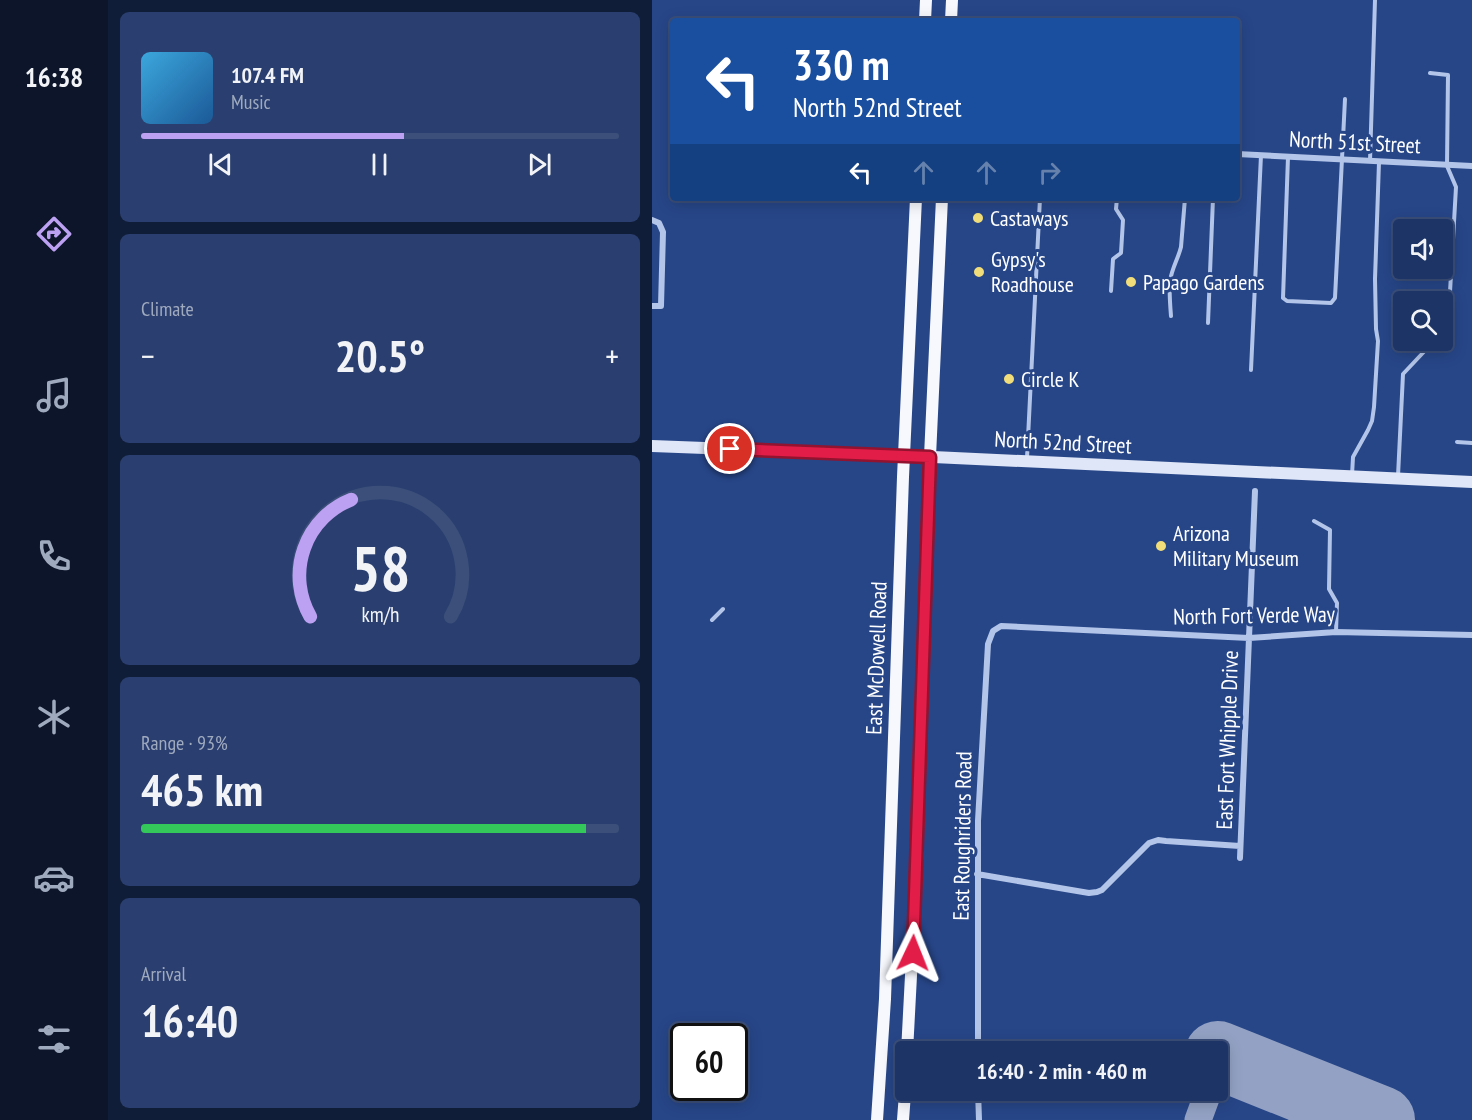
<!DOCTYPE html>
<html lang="en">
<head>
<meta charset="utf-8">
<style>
	:root { --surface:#1d3466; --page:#2a3f6f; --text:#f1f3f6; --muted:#a0aabf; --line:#3b4f7a; --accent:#bca0f2 }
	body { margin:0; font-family:"PT Sans Narrow",sans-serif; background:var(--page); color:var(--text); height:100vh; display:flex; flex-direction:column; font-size:22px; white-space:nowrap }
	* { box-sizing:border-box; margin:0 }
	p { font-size:20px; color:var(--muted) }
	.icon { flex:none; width:33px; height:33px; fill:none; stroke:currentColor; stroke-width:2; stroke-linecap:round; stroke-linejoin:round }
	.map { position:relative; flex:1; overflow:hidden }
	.sheet { display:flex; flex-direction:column; gap:12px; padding:12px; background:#101d38; width:544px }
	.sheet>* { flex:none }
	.top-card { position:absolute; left:18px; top:18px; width:570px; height:183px; border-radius:6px; box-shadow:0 3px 15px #0003,0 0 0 2px var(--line); background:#1a4fa0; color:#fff; overflow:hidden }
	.buttons { position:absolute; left:741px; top:219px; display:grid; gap:12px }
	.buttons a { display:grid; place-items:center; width:60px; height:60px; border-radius:6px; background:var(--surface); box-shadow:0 3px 15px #0003,0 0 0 2px var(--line); font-size:30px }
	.speed { position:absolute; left:18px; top:1023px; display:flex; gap:12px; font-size:30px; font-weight:700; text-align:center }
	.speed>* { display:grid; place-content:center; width:78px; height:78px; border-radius:50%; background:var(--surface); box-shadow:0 3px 15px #0003,0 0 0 2px var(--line); line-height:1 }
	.speed .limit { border:3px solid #111; border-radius:9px; background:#fff; color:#111 }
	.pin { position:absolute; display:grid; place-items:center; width:51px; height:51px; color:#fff; margin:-26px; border:3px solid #fff; border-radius:50%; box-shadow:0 2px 6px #0007 }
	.me { position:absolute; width:66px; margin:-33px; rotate:2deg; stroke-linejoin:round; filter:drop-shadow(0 0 4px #0008) }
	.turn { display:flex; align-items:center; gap:21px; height:126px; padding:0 24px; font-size:27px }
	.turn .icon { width:78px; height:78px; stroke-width:2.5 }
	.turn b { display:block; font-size:42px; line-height:51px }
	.lanes { display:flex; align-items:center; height:57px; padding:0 24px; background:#0003; justify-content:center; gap:30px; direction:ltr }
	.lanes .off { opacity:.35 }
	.big { font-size:45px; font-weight:800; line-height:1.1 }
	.sheet .widget { flex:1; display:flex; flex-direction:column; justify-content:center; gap:9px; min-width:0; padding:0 21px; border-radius:9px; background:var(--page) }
	.sheet .dial { align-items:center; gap:0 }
	.dial svg { height:156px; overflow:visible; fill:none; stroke:var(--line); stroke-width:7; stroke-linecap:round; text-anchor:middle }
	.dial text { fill:var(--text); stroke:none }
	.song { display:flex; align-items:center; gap:18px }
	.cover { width:72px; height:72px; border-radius:9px; background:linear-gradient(135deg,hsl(200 70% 55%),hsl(210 70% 35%)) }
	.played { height:6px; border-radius:3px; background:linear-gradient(90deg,var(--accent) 55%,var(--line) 55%) }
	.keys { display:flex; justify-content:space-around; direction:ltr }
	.heat { display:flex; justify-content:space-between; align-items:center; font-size:33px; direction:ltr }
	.charge { height:9px; border-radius:4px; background:linear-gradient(90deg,#34c759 93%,var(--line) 0) }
	.trip { position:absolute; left:243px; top:1041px; width:333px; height:60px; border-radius:6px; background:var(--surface); box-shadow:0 3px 15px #0003,0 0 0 2px var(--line); font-weight:800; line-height:60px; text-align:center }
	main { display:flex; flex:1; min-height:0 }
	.tab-bar { display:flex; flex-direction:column; width:108px; justify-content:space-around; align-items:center; background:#0c1529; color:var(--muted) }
	.tab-bar .icon { width:42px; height:42px }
	.tab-bar .current { color:var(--accent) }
	.tab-bar b { font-size:27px; color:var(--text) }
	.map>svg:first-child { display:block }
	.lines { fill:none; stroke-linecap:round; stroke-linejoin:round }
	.taxiway { stroke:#93a2c4; stroke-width:27 }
	.runway { stroke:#93a2c4; stroke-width:68 }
	.lane { stroke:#b3c5e9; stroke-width:4 }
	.street { stroke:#b3c5e9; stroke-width:6 }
	.secondary { stroke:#dee6f7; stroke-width:12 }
	.primary { stroke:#f6f8fe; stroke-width:12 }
	.route-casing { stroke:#92132f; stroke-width:15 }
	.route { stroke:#e11d48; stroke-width:10 }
	.poi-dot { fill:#f1dd79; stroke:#274688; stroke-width:2 }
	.labels { text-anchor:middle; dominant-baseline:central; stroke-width:6; stroke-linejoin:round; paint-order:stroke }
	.street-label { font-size:22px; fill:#fff; stroke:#274688 }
	.poi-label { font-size:22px; fill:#fff; stroke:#274688; text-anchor:start }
</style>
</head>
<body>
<main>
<nav class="tab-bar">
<b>16:38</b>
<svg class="icon current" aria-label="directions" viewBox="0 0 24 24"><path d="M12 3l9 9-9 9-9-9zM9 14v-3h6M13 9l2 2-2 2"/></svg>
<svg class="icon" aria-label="music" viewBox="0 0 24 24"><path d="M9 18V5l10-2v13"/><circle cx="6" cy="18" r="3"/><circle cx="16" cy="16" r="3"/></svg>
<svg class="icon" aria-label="phone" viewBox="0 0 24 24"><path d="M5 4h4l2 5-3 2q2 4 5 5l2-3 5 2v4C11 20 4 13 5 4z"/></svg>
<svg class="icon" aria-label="climate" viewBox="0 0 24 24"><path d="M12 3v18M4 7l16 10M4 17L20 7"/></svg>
<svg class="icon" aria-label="car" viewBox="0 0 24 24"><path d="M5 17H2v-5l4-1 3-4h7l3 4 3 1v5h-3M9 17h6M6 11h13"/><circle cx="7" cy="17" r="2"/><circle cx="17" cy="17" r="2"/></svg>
<svg class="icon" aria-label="filters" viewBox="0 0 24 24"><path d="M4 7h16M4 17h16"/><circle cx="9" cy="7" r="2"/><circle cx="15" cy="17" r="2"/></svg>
</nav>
<section class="sheet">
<div class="widget">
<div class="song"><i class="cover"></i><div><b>107.4 FM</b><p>Music</p></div></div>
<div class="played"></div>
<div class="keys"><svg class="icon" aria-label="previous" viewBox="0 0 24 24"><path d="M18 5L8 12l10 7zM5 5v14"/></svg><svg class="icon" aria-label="pause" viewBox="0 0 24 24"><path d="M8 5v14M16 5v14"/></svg><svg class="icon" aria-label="next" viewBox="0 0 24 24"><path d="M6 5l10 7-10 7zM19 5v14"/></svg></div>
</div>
<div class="widget"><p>Climate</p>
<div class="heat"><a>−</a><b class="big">20.5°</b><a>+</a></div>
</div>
<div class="widget dial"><svg viewBox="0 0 100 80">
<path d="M14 69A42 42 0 1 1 86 69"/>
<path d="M14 69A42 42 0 0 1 35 9" stroke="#bca0f2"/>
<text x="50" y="56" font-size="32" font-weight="700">58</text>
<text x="50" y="72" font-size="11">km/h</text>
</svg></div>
<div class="widget"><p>Range · 93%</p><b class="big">465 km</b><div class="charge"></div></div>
<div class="widget"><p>Arrival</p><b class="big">16:40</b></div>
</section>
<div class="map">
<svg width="820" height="1120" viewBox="0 0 820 1120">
	<rect width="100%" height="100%" fill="#274688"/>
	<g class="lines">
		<path class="taxiway" d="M 566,1070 L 571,1057
			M 546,1120 L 557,1090
			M 650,1120 L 661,1093"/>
		<path class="runway" d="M 566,1055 L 729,1120"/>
		<path class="lane" d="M 778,73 L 796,75 L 795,166 L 804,187 L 796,327 L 790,333
			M 636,157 L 631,298 L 635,301 L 679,303 L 683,298 L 693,99
			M 718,161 L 723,0
			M 459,291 L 461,259 L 469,253 L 471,220 L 464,209 L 465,198
			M 519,316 C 518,304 517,292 518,281 C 520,268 526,259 529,247 L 533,198
			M 556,323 L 561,198
			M 599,370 L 609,155
			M 805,442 L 820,443
			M 375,458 L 388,198
			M 700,475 L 701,457 L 716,430 L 720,421 L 722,407 L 726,341 L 724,329 L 723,279 L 727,162
			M 746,476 L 751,374 L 783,340
			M 662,521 L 678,530 L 677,589 L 685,603 L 684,632
			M 60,620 L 71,609"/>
		<path class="street" d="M 585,154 L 820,166
			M 0,220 L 7,223 L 11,232 L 9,306 L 0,306
			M 588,858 L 603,491
			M 325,874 L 437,893 L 445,892 L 450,890 L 497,843 L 506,840 L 514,841 L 588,846
			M 326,1052 L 326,821 L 336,644 L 341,631 L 349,626 L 597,638 L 684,632 L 820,635
			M 326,1090 L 327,1120"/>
		<path class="secondary" d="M 0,446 L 239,455 L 820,482"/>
		<path class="primary" d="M 273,21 L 274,0
			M 299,21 L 300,0
			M 255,1052 L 265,861 L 277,478 L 290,198
			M 225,1120 L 233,999 L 251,477 L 264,198
			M 251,1120 L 254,1080"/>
	</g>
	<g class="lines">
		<defs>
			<path id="route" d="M 78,449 L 278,457 L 261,953"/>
		</defs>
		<use href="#route" class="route-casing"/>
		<use href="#route" class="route"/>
	</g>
	<g class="poi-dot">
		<circle cx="326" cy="218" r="6"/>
		<circle cx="327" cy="272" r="6"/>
		<circle cx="479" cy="282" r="6"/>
		<circle cx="357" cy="379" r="6"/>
		<circle cx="509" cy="546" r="6"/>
	</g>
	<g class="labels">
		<g class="street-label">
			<text transform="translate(703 142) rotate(3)">North 51st Street</text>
			<text transform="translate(411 442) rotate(3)">North 52nd Street</text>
			<text transform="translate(602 615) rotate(-1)">North Fort Verde Way</text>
			<text transform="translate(224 658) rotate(-88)">East McDowell Road</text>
			<text transform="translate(575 740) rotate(-88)">East Fort Whipple Drive</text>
			<text transform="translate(310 836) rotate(-89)">East Roughriders Road</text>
		</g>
		<g class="poi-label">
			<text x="338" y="218">Castaways</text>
			<text x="339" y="259">Gypsy's<tspan x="339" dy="25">Roadhouse</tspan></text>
			<text x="491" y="282">Papago Gardens</text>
			<text x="369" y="379">Circle K</text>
			<text x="521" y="533">Arizona<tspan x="521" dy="25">Military Museum</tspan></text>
		</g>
	</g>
</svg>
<div class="buttons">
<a><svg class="icon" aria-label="sound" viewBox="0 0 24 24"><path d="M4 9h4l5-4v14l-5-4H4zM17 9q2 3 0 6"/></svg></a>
<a><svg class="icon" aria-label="search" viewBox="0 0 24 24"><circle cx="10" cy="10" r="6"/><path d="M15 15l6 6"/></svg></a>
</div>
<div class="speed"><div class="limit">60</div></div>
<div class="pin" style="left:78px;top:449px;background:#d93025"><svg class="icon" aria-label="arrive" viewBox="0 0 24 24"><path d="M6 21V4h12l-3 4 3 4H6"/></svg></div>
<svg class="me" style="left:261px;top:953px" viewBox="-20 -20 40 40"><path d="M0-17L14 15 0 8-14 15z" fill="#e11d48" stroke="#fff" stroke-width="4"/></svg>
<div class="trip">16:40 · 2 min · 460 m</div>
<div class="top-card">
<div class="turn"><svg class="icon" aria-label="left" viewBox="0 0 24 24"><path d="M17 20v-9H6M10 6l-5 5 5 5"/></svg><div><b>330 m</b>North 52nd Street</div></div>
<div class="lanes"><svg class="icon" aria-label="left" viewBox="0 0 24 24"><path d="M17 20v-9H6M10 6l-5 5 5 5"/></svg><svg class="icon off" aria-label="ahead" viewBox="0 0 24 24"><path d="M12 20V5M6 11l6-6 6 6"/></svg><svg class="icon off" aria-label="ahead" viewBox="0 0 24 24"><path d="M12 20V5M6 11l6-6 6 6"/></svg><svg class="icon off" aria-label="right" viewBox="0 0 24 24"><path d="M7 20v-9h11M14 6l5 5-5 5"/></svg></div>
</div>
</div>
</main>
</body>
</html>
